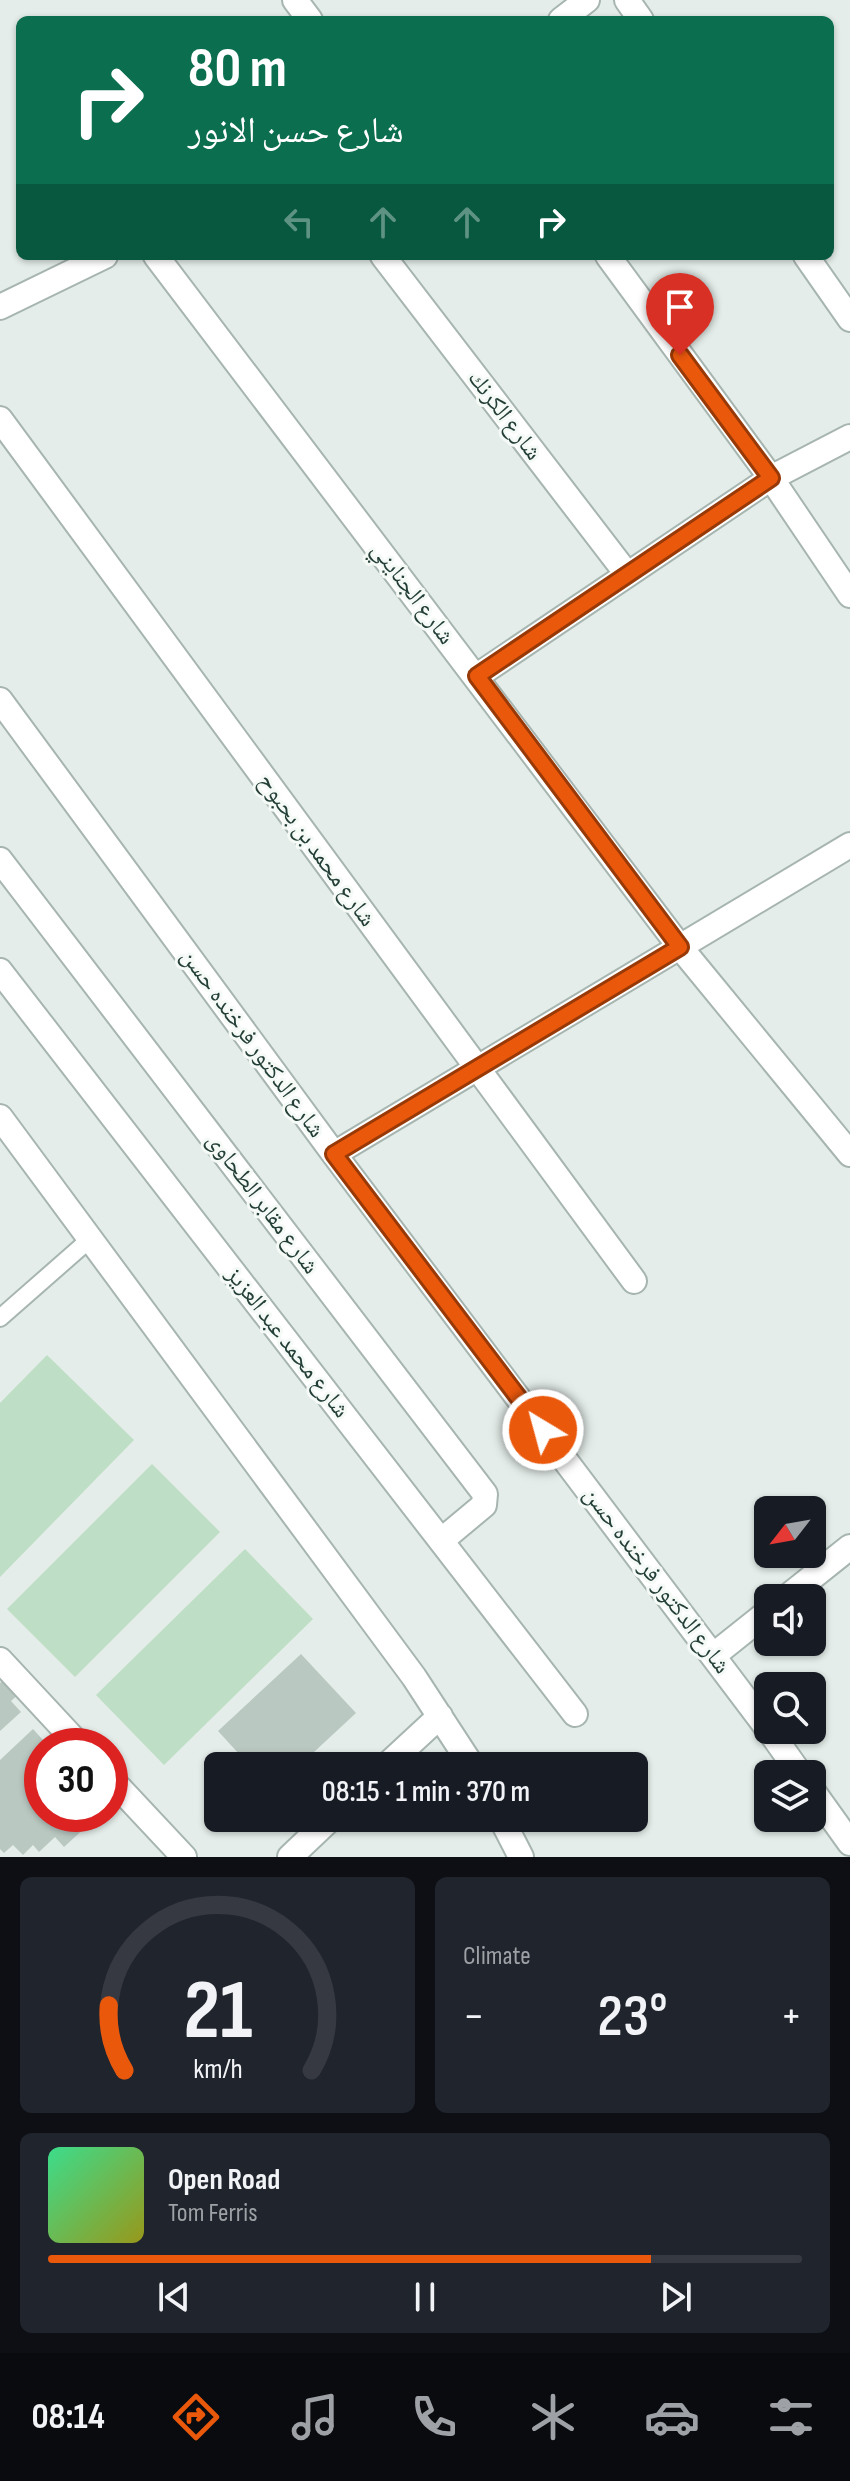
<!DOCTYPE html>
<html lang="en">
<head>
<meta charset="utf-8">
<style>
	:root { --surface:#171b24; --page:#20242c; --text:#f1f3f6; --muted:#9ea1a6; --line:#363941; --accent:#ea580c }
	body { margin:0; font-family:"Sofia Sans Condensed","Noto Naskh Arabic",sans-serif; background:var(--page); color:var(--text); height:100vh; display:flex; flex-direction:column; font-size:30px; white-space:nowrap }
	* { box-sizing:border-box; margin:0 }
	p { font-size:26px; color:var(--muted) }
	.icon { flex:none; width:44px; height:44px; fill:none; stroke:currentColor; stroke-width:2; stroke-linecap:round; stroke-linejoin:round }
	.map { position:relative; height:1857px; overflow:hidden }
	.sheet { display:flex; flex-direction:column; gap:20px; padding:20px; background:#0d0f14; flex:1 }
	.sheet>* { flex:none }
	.guide { position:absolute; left:16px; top:16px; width:818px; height:244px; border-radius:12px; box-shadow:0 2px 6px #0004; background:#0b6e4f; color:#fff; overflow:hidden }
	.needle { width:52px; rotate:239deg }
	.buttons { position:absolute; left:754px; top:1496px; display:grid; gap:16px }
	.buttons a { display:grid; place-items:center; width:72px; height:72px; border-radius:12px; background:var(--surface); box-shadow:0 2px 6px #0004; font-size:40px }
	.speed { position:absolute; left:24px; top:1728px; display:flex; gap:16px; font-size:40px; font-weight:700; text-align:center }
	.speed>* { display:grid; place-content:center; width:104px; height:104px; border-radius:50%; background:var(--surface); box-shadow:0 2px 6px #0004; line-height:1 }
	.speed .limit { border:12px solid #d22; background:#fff; color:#111 }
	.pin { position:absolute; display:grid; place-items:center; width:68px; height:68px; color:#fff; margin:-82px -34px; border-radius:50% 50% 50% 0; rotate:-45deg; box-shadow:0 0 8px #0007 }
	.pin .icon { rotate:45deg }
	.me { position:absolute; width:88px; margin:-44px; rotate:323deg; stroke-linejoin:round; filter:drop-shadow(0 0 6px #0008) }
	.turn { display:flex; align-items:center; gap:28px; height:168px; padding:0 40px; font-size:36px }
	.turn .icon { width:104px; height:104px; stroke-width:2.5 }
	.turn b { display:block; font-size:56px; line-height:68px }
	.lanes { display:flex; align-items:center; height:76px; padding:0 40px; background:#0003; justify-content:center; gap:40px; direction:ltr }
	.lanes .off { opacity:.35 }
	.big { font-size:60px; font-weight:600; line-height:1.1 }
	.sheet .card { flex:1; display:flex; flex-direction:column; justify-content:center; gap:12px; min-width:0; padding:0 28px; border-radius:12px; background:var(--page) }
	.sheet .dial { align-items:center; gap:0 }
	.dial svg { height:208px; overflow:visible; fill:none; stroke:var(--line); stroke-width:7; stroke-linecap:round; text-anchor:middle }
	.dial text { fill:var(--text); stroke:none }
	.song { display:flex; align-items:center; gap:24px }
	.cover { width:96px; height:96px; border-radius:12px; background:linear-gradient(135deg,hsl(150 70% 55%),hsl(60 70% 35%)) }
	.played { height:8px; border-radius:4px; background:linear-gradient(90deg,var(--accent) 80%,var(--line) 80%) }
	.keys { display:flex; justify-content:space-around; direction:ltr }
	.heat { display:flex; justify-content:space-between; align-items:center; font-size:44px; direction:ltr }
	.sheet .tiles { flex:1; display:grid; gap:20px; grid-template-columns:1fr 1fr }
	.card:last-child { grid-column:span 2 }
	.trip { position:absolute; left:204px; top:1752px; width:444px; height:80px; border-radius:12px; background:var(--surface); box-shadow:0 2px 6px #0004; font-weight:600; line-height:80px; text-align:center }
	.menu { display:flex; height:128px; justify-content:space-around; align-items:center; background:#090b0e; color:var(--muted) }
	.menu .icon { width:56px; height:56px }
	.menu .current { color:var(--accent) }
	.menu b { font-size:36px; color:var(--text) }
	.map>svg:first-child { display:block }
	.green { fill:#bedec5 }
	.building { fill:#bac8c2 }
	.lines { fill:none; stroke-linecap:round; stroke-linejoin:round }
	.lane-casing { stroke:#a7b5b0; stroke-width:20 }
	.street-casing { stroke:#a7b5b0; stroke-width:28 }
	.lane { stroke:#fff; stroke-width:16 }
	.street { stroke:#fff; stroke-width:24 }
	.route-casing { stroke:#983908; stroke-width:20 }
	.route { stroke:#ea580c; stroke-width:14 }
	.labels { text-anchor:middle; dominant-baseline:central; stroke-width:6; stroke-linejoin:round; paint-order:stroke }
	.street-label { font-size:24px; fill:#243f37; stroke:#f5faf7 }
</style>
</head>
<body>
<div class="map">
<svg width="850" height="1857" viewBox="0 0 850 1857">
	<rect width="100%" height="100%" fill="#e4ede9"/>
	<path class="green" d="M 47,1355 L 134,1440 L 0,1577 L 0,1403 Z
		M 152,1464 L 220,1532 L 75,1677 L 7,1609 Z
		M 245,1549 L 313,1619 L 164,1765 L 96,1695 Z"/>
	<path class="building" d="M 301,1654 L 356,1713 L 299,1766 L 250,1766 L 218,1731 Z
		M 6,1678 L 20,1693 L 11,1701 L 21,1712 L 0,1731 L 0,1683 Z
		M 33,1729 L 43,1740 L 52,1733 L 64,1746 L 42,1746 L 42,1814 L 100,1814 L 64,1847 L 55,1837 L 39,1852 L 33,1845 L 23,1855 L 13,1845 L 4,1853 L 0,1849 L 0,1760 Z"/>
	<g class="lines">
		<defs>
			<path id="lane" d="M 0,1318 L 90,1239"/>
			<path id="street" d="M 295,0 L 310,20
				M 627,0 L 641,20
				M 561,20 L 587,0
				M 156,256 L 680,947 L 850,1154
				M 383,256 L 627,574
				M 608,256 L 771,478 L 850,595
				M 806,256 L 850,319
				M 0,307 L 105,256
				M 0,419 L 634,1281
				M 477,676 L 771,478 L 850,437
				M 0,700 L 334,1154 L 768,1729
				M 0,860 L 485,1494 L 484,1505 L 442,1540
				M 0,971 L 575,1714
				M 0,1117 L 414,1677 L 472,1766
				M 334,1154 L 850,845
				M 786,1598 L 850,1547
				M 714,1655 L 768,1612
				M 0,1660 L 80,1746
				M 769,1730 L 800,1774
				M 386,1766 L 440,1716
				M 110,1778 L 184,1857
				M 812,1790 L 850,1843
				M 501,1818 L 521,1857
				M 290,1857 L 331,1818"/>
		</defs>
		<use href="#lane" class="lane-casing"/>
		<use href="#street" class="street-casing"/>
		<use href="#lane" class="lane"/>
		<use href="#street" class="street"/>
	</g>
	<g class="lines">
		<defs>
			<path id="route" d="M 543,1430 L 334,1154 L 680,947 L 477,676 L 771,478 L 680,355"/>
		</defs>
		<use href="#route" class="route-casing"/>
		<use href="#route" class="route"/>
	</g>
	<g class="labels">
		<g class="street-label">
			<text transform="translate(505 415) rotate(53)">شارع الكرنك</text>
			<text transform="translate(413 593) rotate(53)">شارع الجنايني</text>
			<text transform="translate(317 850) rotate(54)">شارع محمد بن بحبوح</text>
			<text transform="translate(253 1043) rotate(54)">شارع الدكتور فرخنده حسن</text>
			<text transform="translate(263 1203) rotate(53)">شارع مقابر الطحاوى</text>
			<text transform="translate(288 1342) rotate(52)">شارع محمد عبد العزيز</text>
			<text transform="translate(657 1580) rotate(53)">شارع الدكتور فرخنده حسن</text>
		</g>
	</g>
</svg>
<div class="buttons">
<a><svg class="needle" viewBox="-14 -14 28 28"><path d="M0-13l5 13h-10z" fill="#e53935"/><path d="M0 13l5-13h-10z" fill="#9ea1a6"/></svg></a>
<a><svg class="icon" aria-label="sound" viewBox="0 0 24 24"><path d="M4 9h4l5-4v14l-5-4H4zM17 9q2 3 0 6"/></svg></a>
<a><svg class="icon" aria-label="search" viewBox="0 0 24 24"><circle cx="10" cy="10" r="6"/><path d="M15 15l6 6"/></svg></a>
<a><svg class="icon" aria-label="layers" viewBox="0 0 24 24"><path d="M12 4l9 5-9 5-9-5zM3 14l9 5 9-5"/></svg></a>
</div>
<div class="speed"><div class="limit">30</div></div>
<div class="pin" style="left:680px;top:355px;background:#d93025"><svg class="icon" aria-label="arrive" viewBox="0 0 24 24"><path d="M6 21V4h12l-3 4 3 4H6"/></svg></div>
<svg class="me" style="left:543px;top:1430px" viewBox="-20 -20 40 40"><circle r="17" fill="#ea580c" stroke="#fff" stroke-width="3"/><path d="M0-11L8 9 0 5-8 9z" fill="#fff"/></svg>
<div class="trip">08:15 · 1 min · 370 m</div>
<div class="guide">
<div class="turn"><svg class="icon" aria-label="right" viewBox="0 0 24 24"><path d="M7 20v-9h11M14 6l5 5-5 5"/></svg><div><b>80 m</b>شارع حسن الانور</div></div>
<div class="lanes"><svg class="icon off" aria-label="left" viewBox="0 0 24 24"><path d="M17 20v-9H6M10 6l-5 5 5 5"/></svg><svg class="icon off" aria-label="ahead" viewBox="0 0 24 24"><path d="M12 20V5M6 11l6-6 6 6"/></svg><svg class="icon off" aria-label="ahead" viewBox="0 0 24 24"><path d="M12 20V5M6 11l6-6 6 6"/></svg><svg class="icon" aria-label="right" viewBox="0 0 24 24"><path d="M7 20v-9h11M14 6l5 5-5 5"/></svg></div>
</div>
</div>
<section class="sheet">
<div class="tiles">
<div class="card dial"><svg viewBox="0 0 100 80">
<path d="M14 69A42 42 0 1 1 86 69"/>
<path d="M14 69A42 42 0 0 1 8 44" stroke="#ea580c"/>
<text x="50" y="56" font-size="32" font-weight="700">21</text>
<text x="50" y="72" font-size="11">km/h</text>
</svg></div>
<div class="card"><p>Climate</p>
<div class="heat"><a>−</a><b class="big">23°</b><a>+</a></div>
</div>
<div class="card">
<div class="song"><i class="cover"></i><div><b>Open Road</b><p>Tom Ferris</p></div></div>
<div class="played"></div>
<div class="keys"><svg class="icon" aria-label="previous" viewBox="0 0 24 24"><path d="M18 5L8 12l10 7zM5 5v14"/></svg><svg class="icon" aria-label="pause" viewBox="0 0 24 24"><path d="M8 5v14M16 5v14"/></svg><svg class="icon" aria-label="next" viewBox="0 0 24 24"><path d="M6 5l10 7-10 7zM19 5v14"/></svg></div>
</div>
</div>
</section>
<nav class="menu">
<b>08:14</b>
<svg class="icon current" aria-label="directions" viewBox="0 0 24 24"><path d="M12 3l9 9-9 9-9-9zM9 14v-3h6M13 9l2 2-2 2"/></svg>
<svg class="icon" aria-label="music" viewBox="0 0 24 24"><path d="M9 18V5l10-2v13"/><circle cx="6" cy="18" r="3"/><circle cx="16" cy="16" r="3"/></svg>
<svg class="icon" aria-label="phone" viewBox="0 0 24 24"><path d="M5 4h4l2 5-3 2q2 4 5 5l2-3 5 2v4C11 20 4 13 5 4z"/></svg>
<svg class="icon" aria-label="climate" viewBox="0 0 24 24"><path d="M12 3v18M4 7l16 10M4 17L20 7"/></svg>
<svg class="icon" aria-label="car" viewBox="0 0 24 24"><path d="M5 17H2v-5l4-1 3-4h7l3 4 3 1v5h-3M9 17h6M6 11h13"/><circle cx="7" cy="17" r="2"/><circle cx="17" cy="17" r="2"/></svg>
<svg class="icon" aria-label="filters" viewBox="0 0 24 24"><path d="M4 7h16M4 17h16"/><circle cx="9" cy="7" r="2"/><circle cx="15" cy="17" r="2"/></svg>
</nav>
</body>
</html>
